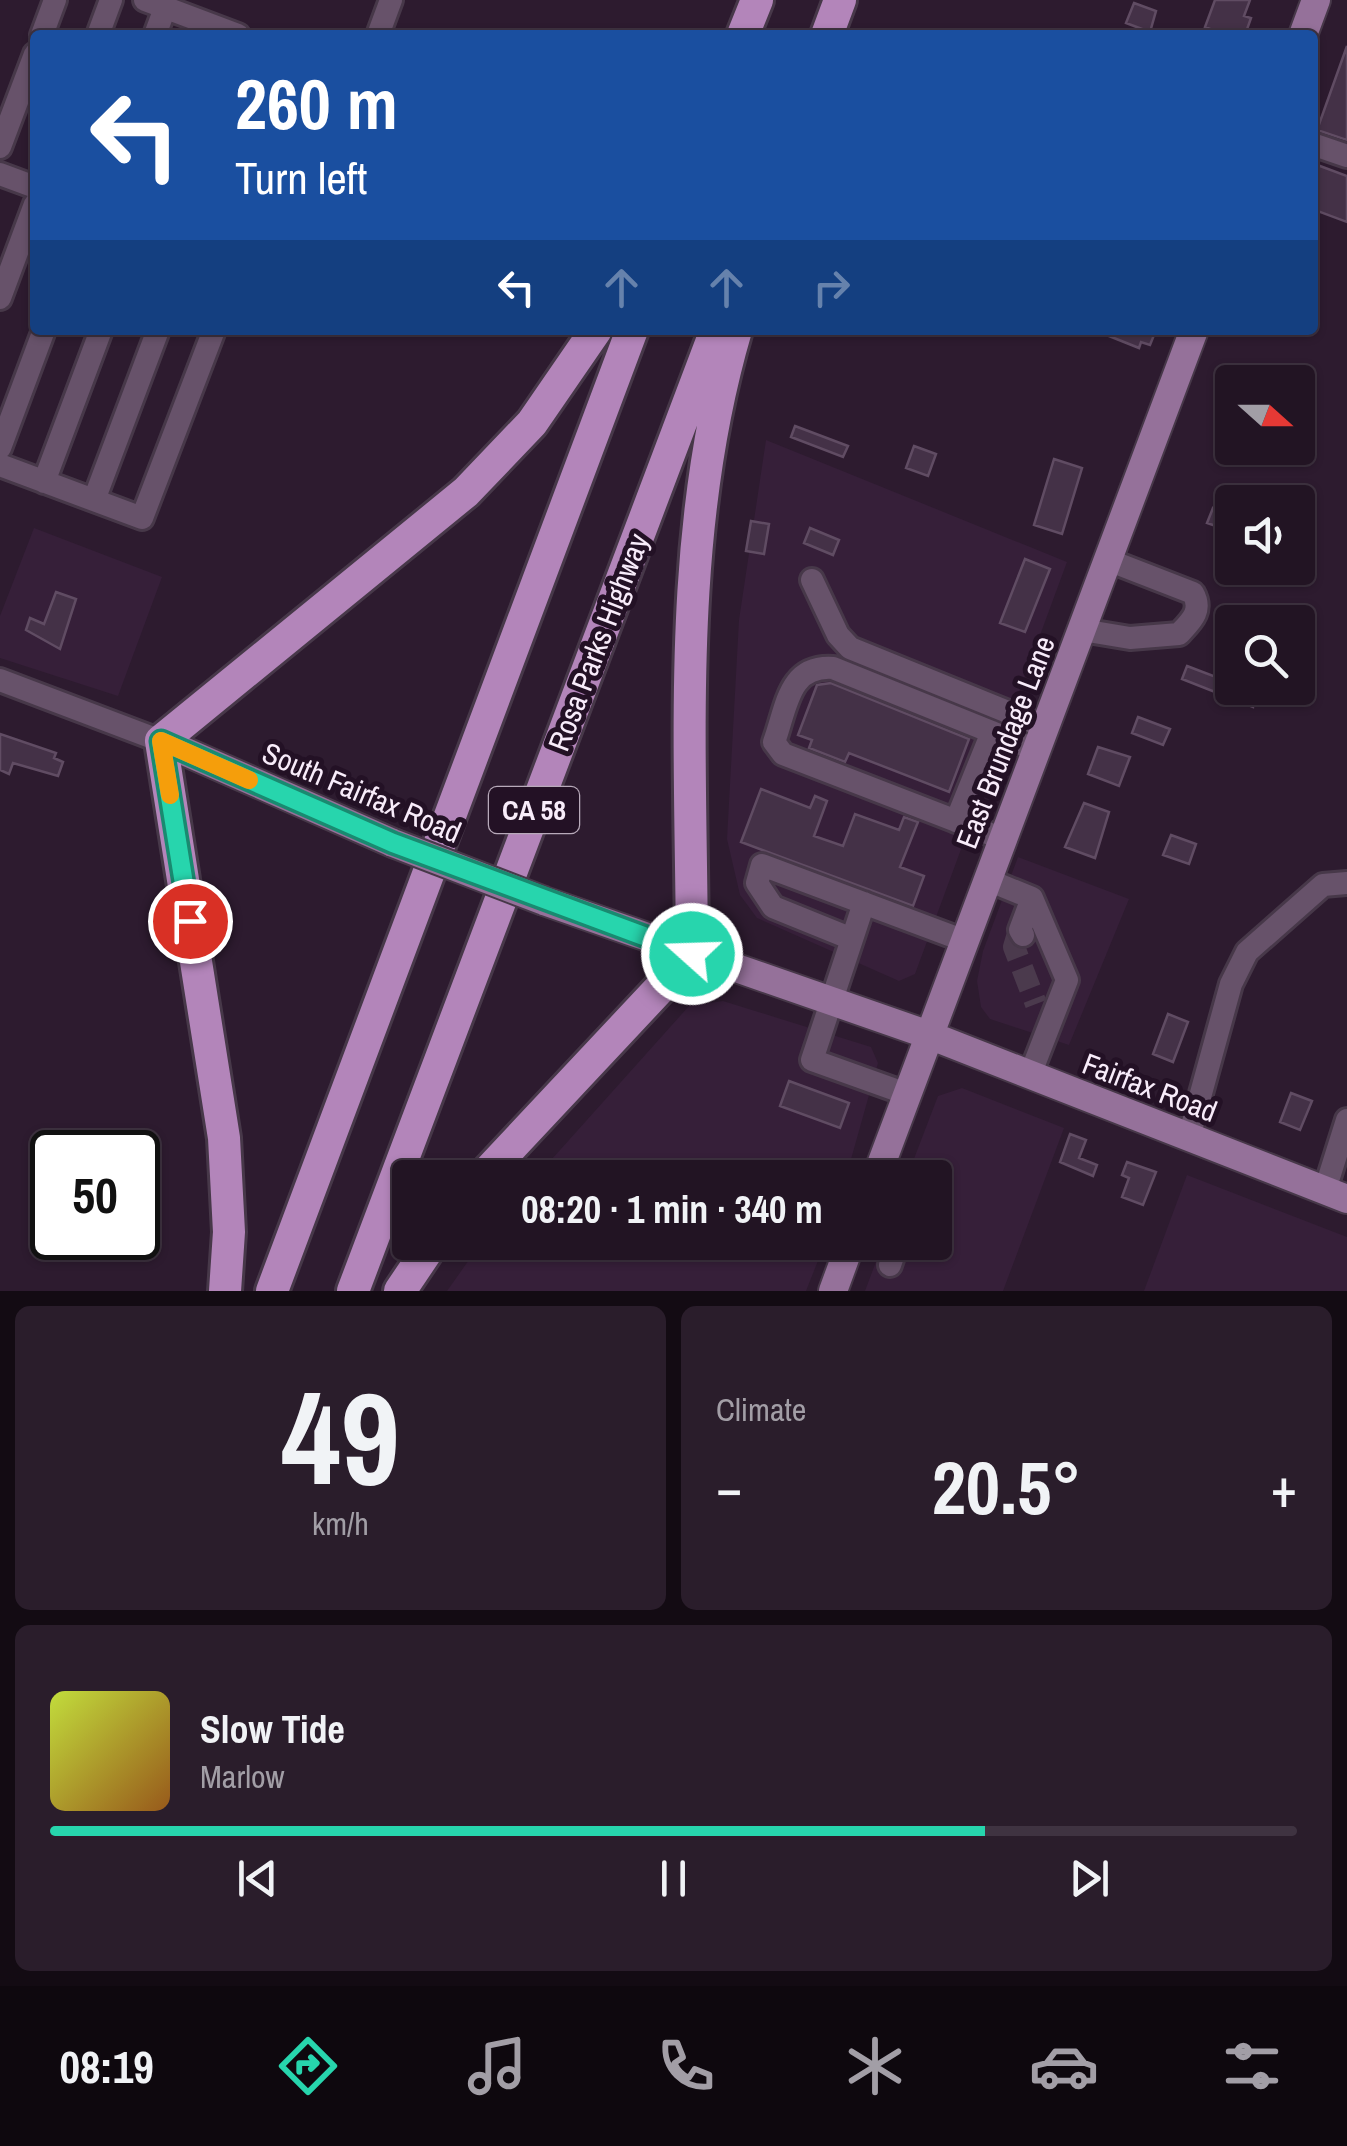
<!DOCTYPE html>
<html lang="en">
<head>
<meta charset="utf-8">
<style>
	:root { --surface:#221423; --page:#2a1d2b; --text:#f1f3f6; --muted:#a29ea6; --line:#3f3341; --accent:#27d5ad }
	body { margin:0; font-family:"Archivo Narrow",sans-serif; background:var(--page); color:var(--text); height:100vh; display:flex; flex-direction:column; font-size:38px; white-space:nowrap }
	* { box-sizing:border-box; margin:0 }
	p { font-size:32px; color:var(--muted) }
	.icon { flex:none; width:55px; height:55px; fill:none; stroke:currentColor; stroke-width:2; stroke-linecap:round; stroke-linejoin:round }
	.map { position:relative; height:1291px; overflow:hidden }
	.panel { display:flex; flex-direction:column; gap:15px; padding:15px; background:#130b13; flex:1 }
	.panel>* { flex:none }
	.top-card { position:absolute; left:30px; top:30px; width:1288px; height:305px; border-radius:10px; box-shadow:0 2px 8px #0004,0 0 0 2px var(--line); background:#1a4fa0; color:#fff; overflow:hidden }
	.needle { width:65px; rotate:111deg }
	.fabs { position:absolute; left:1215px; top:365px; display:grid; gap:20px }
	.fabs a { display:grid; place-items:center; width:100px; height:100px; border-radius:10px; background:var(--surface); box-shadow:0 2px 8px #0004,0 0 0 2px var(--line); font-size:50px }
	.speed { position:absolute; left:30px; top:1130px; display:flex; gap:20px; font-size:50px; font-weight:700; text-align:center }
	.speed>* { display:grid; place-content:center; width:130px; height:130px; border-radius:50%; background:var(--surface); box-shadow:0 2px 8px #0004,0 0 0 2px var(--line); line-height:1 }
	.speed .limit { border:5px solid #111; border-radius:15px; background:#fff; color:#111 }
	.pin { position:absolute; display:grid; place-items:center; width:85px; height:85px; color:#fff; margin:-42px; border:5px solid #fff; border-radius:50%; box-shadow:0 2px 10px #0007 }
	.me { position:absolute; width:110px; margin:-55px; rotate:290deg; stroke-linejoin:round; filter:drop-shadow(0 0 8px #0008) }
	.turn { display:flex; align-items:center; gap:35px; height:210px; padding:0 40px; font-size:45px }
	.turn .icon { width:130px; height:130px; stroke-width:2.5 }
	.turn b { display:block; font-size:70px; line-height:85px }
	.lanes { display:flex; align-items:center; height:95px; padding:0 40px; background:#0003; justify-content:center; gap:50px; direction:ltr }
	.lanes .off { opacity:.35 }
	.big { font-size:75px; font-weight:700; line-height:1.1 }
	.panel .tile { flex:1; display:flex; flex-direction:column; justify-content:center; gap:15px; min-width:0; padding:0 35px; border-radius:15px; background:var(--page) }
	.panel .dial { align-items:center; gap:0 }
	.dial b { font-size:130px; line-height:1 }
	.song { display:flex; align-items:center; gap:30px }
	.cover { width:120px; height:120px; border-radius:15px; background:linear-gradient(135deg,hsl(70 70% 55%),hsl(30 70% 35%)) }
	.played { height:10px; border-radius:5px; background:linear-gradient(90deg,var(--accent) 75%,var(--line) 75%) }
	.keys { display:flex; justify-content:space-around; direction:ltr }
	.heat { display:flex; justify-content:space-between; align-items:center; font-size:55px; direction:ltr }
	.panel .tiles { flex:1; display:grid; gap:15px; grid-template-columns:1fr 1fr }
	.tile:last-child { grid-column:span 2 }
	.trip { position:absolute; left:392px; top:1160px; width:560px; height:100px; border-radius:10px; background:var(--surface); box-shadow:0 2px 8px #0004,0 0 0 2px var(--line); font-weight:700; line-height:100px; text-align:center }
	.tab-bar { display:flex; height:160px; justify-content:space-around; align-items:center; background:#0e080e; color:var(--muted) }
	.tab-bar .icon { width:70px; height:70px }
	.tab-bar .selected { color:var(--accent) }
	.tab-bar b { font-size:45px; color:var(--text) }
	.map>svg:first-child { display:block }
	.built { fill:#361f39 }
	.building { fill:#443147; stroke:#604c63; stroke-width:2.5 }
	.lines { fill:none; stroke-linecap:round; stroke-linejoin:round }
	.minor-tunnel { stroke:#4b3a4d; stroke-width:22; stroke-dasharray:22 11; stroke-linecap:butt }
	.minor-casing { stroke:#473849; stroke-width:28 }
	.major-casing { stroke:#473849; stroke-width:32 }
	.highway-casing { stroke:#473849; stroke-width:38 }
	.minor { stroke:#67526a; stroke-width:22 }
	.major { stroke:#95719a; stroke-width:28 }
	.highway { stroke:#b385ba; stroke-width:32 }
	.major-bridge-casing { stroke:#473849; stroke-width:32; stroke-linecap:butt }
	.major-bridge { stroke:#95719a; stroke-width:28 }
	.route-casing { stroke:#198a70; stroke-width:25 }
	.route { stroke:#27d5ad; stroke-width:18 }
	.slow { stroke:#f59e0b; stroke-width:18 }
	.labels { text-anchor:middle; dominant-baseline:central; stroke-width:10; stroke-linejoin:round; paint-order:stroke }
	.shield { fill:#231125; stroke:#b8aaba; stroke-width:2.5 }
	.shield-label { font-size:28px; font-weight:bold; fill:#f8ecfa }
	.street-label { font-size:30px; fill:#f8ecfa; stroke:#231125 }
</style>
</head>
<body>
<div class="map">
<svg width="1347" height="1291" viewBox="0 0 1347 1291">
	<rect width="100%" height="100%" fill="#2d1b2f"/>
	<path class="built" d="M 766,440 L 1067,562 L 915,974 L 899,981 L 757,918 L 740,895 L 727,839 L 739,620 Z
		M 34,528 L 162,577 L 118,696 L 0,658 L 0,616 Z
		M 1018,857 L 1129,899 L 1069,1045 L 990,1019 L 981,1007 L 977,981 L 983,951 Z
		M 723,1001 L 871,1047 L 878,1063 L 846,1177 L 535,1178 L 689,1006 Z
		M 962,1088 L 1064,1128 L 1003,1291 L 865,1291 L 883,1243 L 935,1242 L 935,1178 L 907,1177 L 938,1096 Z
		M 1187,1175 L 1347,1237 L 1347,1291 L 1144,1291 Z
		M 481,1243 L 481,1242 L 825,1243 L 806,1291 L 447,1291 Z"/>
	<path class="building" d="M 1215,0 L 1250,0 L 1244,16 L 1251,18 L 1245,35 L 1207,35 L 1210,29 L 1205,27 Z
		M 1134,3 L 1156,11 L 1150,32 L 1126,23 Z
		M 1347,46 L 1347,140 L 1317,130 Z
		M 1312,163 L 1347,176 L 1347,222 L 1312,209 Z
		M 1094,330 L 1156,330 L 1150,345 L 1141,342 L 1139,348 Z
		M 795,426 L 848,446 L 843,457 L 791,437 Z
		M 914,446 L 936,454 L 928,476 L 906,468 Z
		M 1054,459 L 1082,468 L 1062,534 L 1034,525 Z
		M 1213,508 L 1232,516 L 1232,545 L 1215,538 L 1219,527 L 1207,523 Z
		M 751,521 L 769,524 L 764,554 L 746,551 Z
		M 810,528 L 839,540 L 833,555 L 804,543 Z
		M 1025,559 L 1050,569 L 1025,632 L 1000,623 Z
		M 56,592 L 76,599 L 60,649 L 26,630 L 30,618 L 44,624 Z
		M 1187,666 L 1232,683 L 1232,688 L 1255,688 L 1253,707 L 1182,679 Z
		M 831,683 L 969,739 L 949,792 L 849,753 L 845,762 L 809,748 L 812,740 L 798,735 L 817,685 Z
		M 1138,717 L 1170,729 L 1163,745 L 1132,733 Z
		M 0,734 L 56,753 L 54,758 L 63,762 L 58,776 L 13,763 L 9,774 L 0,770 Z
		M 1098,747 L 1130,757 L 1119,786 L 1088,774 Z
		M 761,789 L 810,808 L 815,796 L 827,801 L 814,836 L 843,846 L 855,814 L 899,830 L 904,817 L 918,822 L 900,867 L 924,876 L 913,906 L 741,842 Z
		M 1084,803 L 1109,812 L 1095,858 L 1065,847 Z
		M 1171,835 L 1196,844 L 1189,864 L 1163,855 Z
		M 1168,1014 L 1188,1022 L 1173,1062 L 1153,1054 Z
		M 789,1081 L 849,1103 L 840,1128 L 780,1106 Z
		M 1291,1093 L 1312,1101 L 1300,1130 L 1280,1122 Z
		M 1070,1134 L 1086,1140 L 1079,1158 L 1097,1165 L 1093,1176 L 1060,1162 Z
		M 1127,1162 L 1156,1172 L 1143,1205 L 1122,1197 L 1129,1178 L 1122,1175 Z"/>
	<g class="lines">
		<path class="minor-tunnel" d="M 1017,937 L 1014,947 L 1036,1004"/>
		<defs>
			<path id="minor" d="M 145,0 L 238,35
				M 42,35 L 55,0
				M 98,35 L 111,0
				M 155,35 L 165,8
				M 378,35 L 391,0
				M 1312,144 L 1347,156
				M 0,147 L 35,54
				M 0,174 L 35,187
				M 0,298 L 35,204
				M 0,448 L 44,330
				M 0,465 L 142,518 L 214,330
				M 44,482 L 101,330
				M 94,500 L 158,330
				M 812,580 L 838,635 L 850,648 L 1045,727
				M 1082,630 L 1130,638 L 1179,634 C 1191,621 1203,611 1193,593 L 1108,560
				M 0,680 L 161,741
				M 956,821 L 992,732
				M 1003,839 L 783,754 L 774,742 C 787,707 788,665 833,668 L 1036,750
				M 988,880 L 1032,898 L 1067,980 L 1030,1075
				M 864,903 L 812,1060 L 907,1094
				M 1023,935 L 1020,930 L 1032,898
				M 852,939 L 773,907 L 757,883 L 762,865 L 965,941
				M 1189,1137 L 1231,984 L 1247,952 L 1323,885 L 1347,883
				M 1325,1190 L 1347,1120
				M 890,1265 L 898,1242"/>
			<path id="major" d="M 1303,35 L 1316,0
				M 161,741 L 393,843
				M 544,901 L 929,1035 L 1347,1199
				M 876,1178 L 1194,330
				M 833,1291 L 851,1242"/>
			<path id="highway" d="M 743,35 L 757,0
				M 827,35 L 840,0
				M 482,1178 L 692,954 C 691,745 676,534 736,330
				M 225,1291 L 229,1232 L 224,1138 L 161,741 L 466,492 L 532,423 L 596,330
				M 272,1291 L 632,330
				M 353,1291 L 716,330
				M 400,1291 L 433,1242"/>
		</defs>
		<use href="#minor" class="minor-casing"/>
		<use href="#major" class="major-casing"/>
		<use href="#highway" class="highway-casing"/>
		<use href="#minor" class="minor"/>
		<use href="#major" class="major"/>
		<use href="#highway" class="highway"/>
		<defs>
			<path id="major-bridge" d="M 393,843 L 544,901"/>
		</defs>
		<use href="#major-bridge" class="major-bridge-casing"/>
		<use href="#major-bridge" class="major-bridge"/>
	</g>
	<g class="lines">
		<defs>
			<path id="route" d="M 190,921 L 161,741 L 393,843 L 692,954"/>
		</defs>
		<use href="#route" class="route-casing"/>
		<use href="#route" class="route"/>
		<path class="slow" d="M 170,795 L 161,741 L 249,780"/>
	</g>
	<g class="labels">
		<rect class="shield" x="489" y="787" width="90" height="46" rx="8"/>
		<g class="shield-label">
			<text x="534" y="810">CA 58</text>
		</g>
		<g class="street-label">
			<text transform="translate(598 642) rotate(-69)">Rosa Parks Highway</text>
			<text transform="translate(1005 742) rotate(-69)">East Brundage Lane</text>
			<text transform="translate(362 792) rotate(23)">South Fairfax Road</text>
			<text transform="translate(1150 1087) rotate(21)">Fairfax Road</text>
		</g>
	</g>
</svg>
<div class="fabs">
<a><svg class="needle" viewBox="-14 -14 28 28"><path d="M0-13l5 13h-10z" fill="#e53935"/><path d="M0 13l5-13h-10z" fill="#a29ea6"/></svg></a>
<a><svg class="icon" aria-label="sound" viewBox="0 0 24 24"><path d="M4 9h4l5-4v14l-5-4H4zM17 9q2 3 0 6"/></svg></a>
<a><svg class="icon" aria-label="search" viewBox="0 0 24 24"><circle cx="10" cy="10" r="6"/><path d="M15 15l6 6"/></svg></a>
</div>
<div class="speed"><div class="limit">50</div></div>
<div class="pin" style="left:190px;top:921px;background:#d93025"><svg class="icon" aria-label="arrive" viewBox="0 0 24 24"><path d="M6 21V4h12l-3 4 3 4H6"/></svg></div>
<svg class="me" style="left:692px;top:954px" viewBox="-20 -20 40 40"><circle r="17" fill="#27d5ad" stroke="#fff" stroke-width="3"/><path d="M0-11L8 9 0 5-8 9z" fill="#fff"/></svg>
<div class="trip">08:20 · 1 min · 340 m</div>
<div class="top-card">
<div class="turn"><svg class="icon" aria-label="left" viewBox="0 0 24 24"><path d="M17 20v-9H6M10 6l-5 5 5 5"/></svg><div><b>260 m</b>Turn left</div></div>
<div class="lanes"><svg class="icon" aria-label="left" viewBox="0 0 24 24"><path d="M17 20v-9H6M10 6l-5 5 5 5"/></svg><svg class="icon off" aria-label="ahead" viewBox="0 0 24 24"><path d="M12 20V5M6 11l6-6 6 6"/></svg><svg class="icon off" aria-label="ahead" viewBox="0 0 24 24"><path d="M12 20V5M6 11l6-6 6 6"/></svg><svg class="icon off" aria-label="right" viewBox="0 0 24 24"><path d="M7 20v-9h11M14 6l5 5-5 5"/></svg></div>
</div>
</div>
<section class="panel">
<div class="tiles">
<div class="tile dial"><b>49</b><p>km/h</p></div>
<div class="tile"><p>Climate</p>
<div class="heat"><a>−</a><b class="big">20.5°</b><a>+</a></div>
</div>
<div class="tile">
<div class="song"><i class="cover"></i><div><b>Slow Tide</b><p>Marlow</p></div></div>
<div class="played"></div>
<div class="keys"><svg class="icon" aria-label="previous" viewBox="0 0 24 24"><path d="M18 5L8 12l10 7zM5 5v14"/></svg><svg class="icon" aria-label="pause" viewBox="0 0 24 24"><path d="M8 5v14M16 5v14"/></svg><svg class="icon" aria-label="next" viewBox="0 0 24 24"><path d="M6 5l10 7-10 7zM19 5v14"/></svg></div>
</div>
</div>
</section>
<nav class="tab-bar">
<b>08:19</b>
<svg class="icon selected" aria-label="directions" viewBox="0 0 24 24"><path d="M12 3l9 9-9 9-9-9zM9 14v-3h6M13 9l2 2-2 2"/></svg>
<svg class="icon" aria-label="music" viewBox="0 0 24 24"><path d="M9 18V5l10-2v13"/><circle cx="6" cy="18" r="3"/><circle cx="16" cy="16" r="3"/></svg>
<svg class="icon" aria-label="phone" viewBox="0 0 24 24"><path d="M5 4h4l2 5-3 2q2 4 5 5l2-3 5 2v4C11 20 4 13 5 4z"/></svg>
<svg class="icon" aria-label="climate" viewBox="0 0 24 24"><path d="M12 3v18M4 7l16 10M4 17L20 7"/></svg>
<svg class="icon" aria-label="car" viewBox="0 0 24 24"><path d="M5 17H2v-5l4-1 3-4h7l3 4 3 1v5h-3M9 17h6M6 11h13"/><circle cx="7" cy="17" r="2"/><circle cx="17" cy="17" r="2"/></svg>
<svg class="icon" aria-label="filters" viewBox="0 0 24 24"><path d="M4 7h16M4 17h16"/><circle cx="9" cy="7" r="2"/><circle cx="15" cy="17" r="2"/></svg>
</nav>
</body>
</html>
